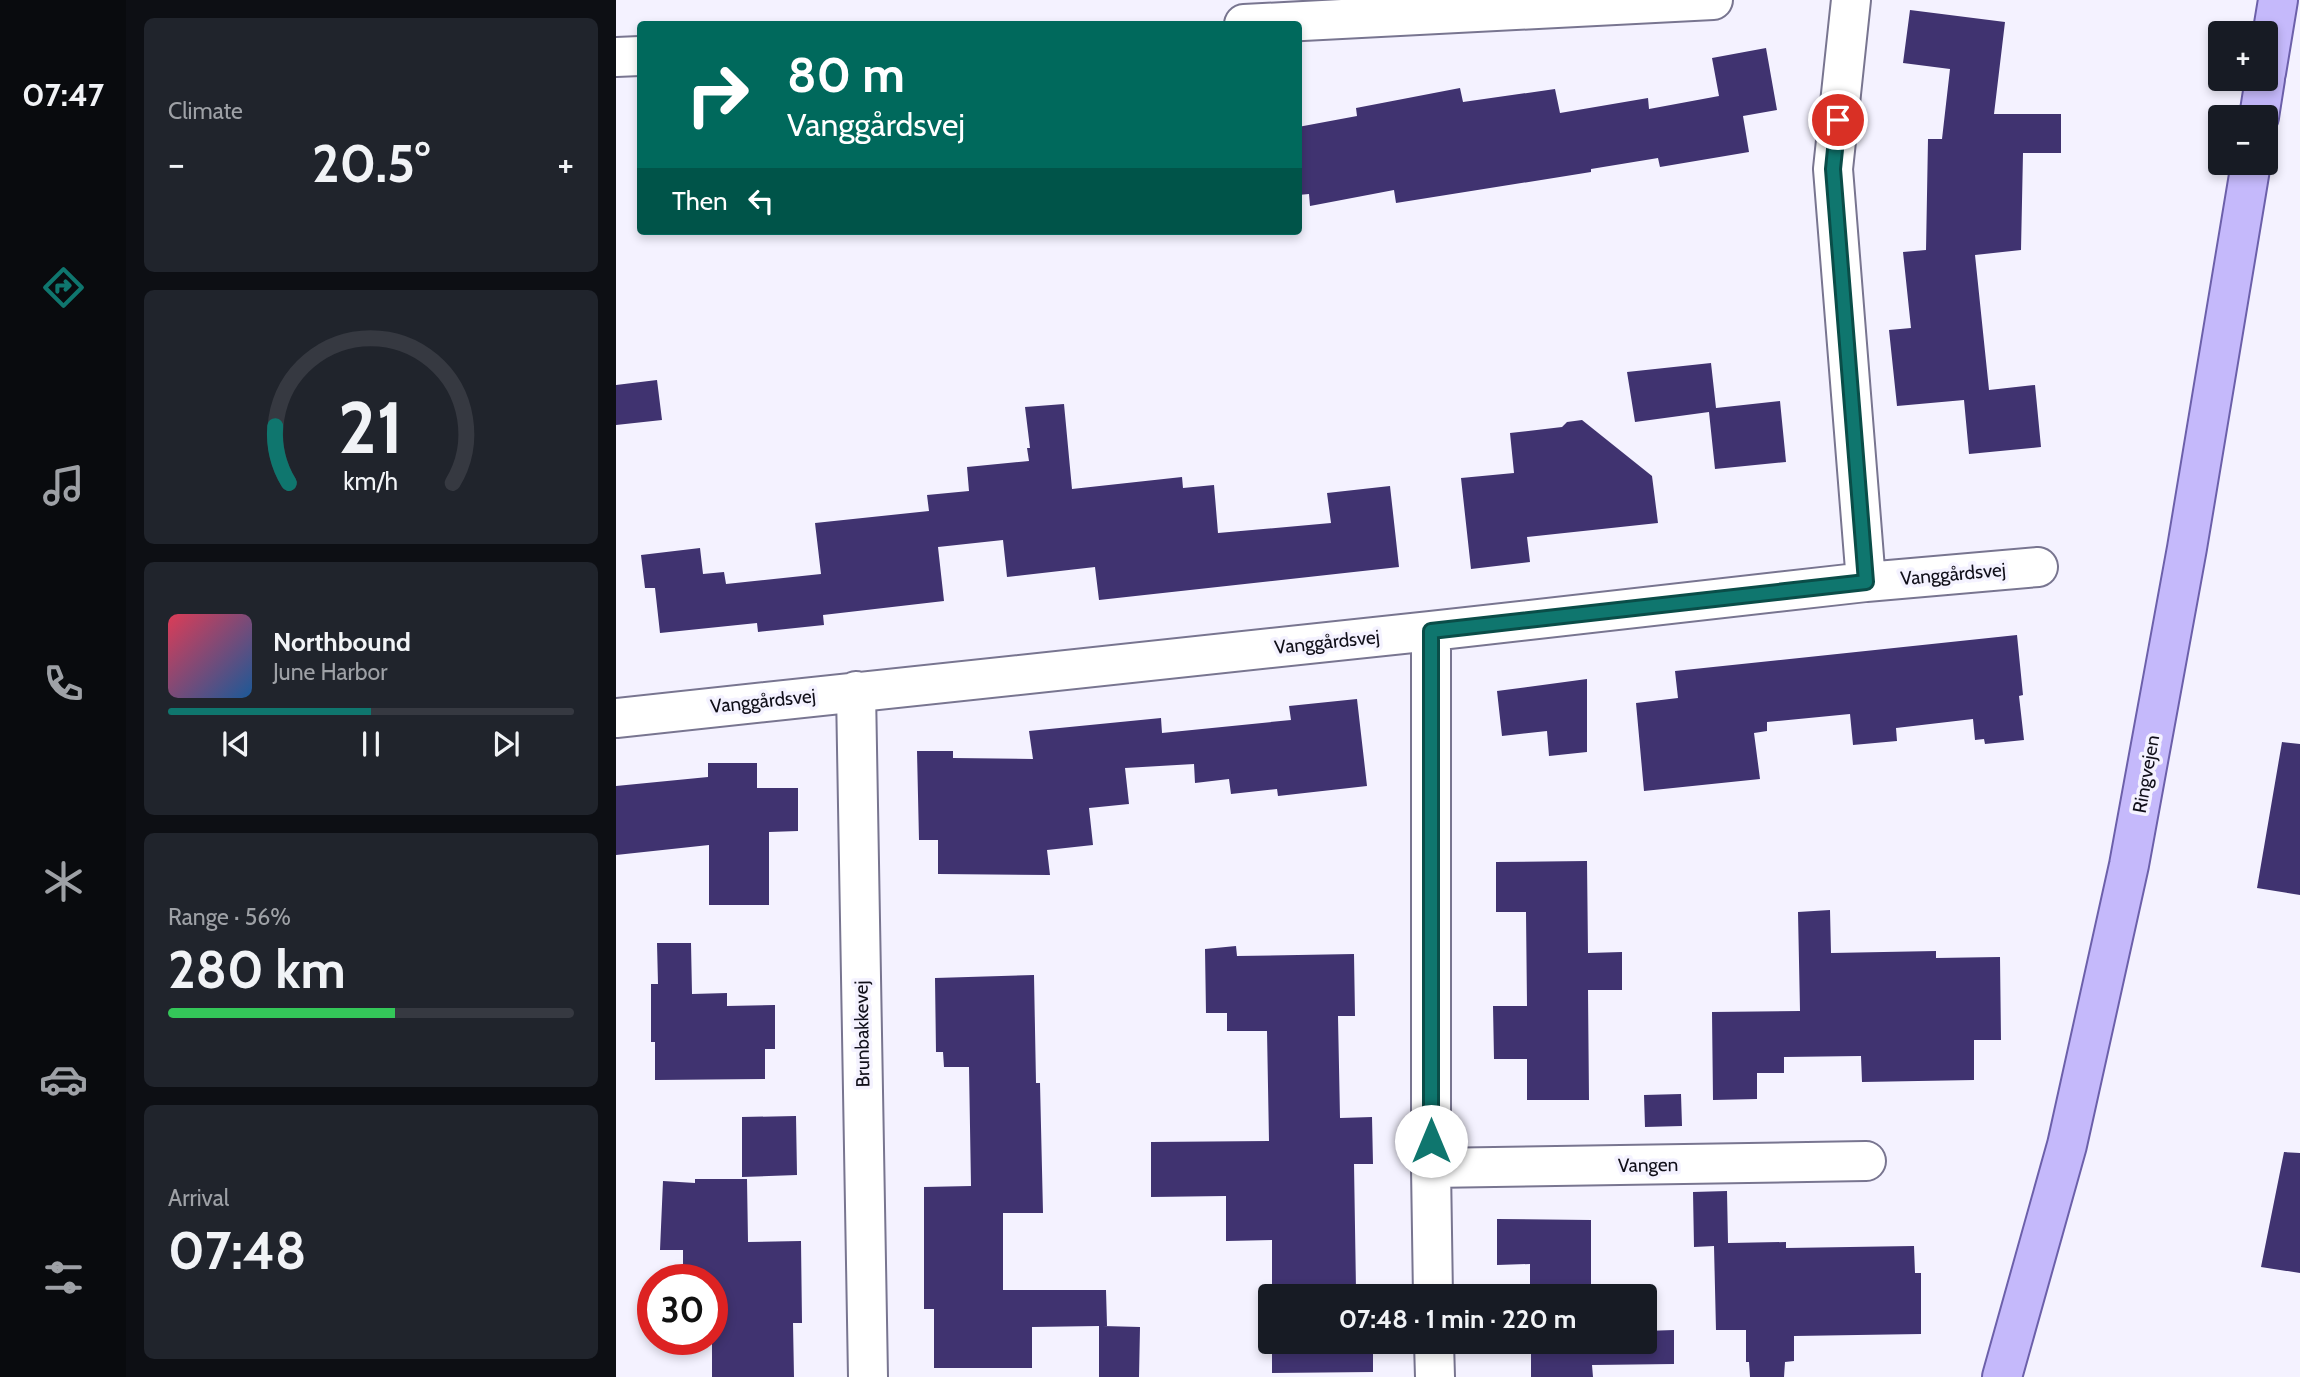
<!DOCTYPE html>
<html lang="en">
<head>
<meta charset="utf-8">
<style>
	:root { --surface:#171b24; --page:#20242c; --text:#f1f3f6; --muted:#9ea1a6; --line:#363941; --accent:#0f766e }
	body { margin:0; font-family:Cabin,sans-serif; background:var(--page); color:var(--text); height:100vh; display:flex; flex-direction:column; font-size:26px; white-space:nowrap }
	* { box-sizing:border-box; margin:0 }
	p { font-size:23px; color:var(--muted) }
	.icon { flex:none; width:38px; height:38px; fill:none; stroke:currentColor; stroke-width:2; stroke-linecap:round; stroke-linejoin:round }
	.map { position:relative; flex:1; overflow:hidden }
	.side { display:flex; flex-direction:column; gap:18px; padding:18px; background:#0d0f14; width:490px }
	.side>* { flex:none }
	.top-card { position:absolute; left:21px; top:21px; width:665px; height:214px; border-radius:7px; box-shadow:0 4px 10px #0003; background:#00695c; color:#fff; overflow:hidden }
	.controls { position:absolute; left:1592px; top:21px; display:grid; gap:14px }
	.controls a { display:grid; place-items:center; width:70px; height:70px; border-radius:7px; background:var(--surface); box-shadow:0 4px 10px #0003; font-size:35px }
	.speed { position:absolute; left:21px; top:1264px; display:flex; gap:14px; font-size:35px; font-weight:700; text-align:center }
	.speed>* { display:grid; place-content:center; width:91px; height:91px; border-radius:50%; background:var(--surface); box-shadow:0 4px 10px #0003; line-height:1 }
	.speed .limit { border:10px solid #d22; background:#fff; color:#111 }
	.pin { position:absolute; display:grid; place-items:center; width:60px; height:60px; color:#fff; margin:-30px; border:4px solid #fff; border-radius:50%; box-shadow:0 2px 7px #0007 }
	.me { position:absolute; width:77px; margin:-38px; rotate:0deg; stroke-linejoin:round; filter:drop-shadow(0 0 5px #0008) }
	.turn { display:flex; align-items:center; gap:24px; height:147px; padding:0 35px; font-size:32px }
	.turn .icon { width:91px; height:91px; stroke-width:2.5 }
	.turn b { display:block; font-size:49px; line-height:60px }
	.then { display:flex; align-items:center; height:66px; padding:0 35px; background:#0003; gap:14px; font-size:26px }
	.big { font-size:52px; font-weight:800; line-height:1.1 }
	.side .widget { flex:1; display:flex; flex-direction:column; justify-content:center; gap:10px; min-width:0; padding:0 24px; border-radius:10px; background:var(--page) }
	.side .dial { align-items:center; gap:0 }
	.dial svg { height:182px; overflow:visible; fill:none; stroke:var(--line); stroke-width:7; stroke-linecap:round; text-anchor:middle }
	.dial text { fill:var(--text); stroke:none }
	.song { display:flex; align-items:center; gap:21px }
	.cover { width:84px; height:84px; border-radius:10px; background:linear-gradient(135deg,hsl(350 70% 55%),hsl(210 70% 35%)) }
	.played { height:7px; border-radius:4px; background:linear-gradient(90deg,var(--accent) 50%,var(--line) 50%) }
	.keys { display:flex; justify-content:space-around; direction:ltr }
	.heat { display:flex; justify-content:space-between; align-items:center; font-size:38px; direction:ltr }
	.charge { height:10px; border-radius:5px; background:linear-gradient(90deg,#34c759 56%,var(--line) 0) }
	.trip { position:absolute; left:642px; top:1284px; width:399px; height:70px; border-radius:7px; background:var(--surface); box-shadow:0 4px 10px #0003; font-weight:800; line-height:70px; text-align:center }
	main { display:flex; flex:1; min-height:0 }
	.dock { display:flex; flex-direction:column; width:126px; justify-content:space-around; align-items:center; background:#090b0e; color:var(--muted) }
	.dock .icon { width:49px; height:49px }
	.dock .current { color:var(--accent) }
	.dock b { font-size:32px; color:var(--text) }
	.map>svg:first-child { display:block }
	.building { fill:#403370 }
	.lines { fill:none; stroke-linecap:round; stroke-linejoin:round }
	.minor-casing { stroke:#787590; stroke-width:42 }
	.major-casing { stroke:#6c60aa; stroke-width:42 }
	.minor { stroke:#fff; stroke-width:38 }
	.major { stroke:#c5b9fb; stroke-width:38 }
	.route-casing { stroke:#0a4d48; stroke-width:18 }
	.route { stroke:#0f766e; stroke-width:12 }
	.labels { text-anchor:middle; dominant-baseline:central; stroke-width:7; stroke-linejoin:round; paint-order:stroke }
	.street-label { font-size:19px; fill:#100f19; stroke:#f4f2ff }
</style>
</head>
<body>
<main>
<nav class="dock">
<b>07:47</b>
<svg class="icon current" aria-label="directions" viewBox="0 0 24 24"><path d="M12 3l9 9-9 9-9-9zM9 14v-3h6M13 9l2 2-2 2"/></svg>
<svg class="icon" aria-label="music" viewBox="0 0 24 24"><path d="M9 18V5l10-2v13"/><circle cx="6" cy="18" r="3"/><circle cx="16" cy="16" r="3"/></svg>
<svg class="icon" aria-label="phone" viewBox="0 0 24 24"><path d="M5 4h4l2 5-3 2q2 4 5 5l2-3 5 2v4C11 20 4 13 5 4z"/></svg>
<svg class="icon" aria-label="climate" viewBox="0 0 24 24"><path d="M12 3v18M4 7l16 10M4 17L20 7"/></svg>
<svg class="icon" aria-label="car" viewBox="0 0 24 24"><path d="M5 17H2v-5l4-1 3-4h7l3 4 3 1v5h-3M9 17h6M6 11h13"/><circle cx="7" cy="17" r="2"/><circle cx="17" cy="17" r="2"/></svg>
<svg class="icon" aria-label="filters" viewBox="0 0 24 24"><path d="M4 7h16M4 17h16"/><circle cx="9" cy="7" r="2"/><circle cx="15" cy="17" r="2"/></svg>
</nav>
<section class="side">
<div class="widget"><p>Climate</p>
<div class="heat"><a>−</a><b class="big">20.5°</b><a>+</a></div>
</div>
<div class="widget dial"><svg viewBox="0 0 100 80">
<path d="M14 69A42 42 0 1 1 86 69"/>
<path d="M14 69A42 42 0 0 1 8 44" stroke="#0f766e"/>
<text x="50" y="56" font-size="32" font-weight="700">21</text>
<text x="50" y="72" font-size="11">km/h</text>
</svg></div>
<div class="widget">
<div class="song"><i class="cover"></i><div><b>Northbound</b><p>June Harbor</p></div></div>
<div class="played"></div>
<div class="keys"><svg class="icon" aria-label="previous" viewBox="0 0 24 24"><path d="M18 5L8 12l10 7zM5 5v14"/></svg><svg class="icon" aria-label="pause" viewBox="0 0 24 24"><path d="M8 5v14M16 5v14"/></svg><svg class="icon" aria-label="next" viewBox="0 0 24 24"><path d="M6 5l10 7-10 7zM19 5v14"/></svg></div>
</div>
<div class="widget"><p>Range · 56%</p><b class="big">280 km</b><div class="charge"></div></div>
<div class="widget"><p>Arrival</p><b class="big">07:48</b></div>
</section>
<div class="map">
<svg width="1684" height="1377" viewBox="0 0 1684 1377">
	<rect width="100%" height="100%" fill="#f4f2ff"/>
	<path class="building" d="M 1294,10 L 1389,22 L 1378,114 L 1445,114 L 1445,153 L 1407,153 L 1405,250 L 1359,255 L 1373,390 L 1419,385 L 1425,447 L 1353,454 L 1348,400 L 1281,406 L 1273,330 L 1295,328 L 1287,252 L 1310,250 L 1312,139 L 1326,139 L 1334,69 L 1287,63 Z
		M 1150,48 L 1161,110 L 1127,116 L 1133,152 L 1044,167 L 1042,158 L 975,169 L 975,172 L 780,203 L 778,190 L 694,206 L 693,194 L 682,195 L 682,127 L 741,116 L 740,108 L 844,88 L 847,102 L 939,89 L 944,113 L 1032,98 L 1033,109 L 1103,96 L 1096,58 Z
		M 1095,363 L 1100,408 L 1164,401 L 1170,462 L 1099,469 L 1093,412 L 1019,422 L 1011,372 Z
		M 41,380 L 46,420 L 0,425 L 0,385 Z
		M 448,404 L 456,489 L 566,477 L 567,488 L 598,485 L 602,533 L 715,523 L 711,493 L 774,486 L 783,567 L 483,600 L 479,567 L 391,577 L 387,540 L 322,547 L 328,601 L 207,615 L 208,625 L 142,632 L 141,623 L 44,633 L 39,588 L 29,588 L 25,555 L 84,548 L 87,574 L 108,572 L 110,584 L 205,574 L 199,523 L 313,511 L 311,495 L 353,491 L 351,467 L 413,461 L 411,448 L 414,448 L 409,407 Z
		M 966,420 L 1036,476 L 1042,523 L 911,537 L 914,562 L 855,569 L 845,478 L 898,473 L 894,433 L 946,427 L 951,422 Z
		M 1401,635 L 1407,695 L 1403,696 L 1408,740 L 1369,744 L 1368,739 L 1359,740 L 1357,719 L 1280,728 L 1281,741 L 1237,745 L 1234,714 L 1151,722 L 1151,731 L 1138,733 L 1144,779 L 1028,791 L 1020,703 L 1062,698 L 1059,671 Z
		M 971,679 L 971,752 L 933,756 L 931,731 L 886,736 L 881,691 Z
		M 741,699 L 751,786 L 662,796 L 661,789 L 615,794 L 613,779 L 579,783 L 578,764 L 509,768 L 513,804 L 473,808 L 477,845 L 431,850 L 434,875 L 322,874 L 322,840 L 303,840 L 301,751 L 337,751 L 337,758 L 417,759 L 413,731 L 545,718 L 546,733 L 675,720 L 673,706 Z
		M 1666,742 L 1684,744 L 1684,895 L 1641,888 Z
		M 92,763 L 141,763 L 141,788 L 182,788 L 182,831 L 153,832 L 153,905 L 93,905 L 93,845 L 0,855 L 0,786 L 92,777 Z
		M 971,861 L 972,953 L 1006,952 L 1006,990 L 972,990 L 973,1100 L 911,1100 L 911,1059 L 878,1059 L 877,1006 L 911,1006 L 910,912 L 880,912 L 880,862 Z
		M 1214,910 L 1215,953 L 1320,951 L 1320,958 L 1384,957 L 1385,1040 L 1358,1040 L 1358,1080 L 1246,1082 L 1245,1056 L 1168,1057 L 1168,1073 L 1141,1073 L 1141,1099 L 1097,1100 L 1096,1012 L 1184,1011 L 1182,912 Z
		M 41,943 L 75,943 L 76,994 L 111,993 L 111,1006 L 159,1005 L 159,1049 L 149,1049 L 149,1079 L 39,1080 L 39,1042 L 35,1042 L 35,984 L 42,984 Z
		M 620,946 L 621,956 L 738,954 L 739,1016 L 722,1016 L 724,1118 L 756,1117 L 757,1164 L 738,1164 L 740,1290 L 757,1290 L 757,1297 L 656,1297 L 656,1240 L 610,1241 L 610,1196 L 535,1197 L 535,1142 L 653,1141 L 651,1031 L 611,1031 L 611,1013 L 590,1013 L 589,949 Z
		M 418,975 L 420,1083 L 424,1083 L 427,1213 L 387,1213 L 387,1290 L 490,1290 L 491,1326 L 487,1326 L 524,1327 L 523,1377 L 483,1377 L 483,1326 L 416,1327 L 416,1368 L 318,1368 L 318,1309 L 308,1309 L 308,1187 L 355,1186 L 353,1067 L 328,1067 L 327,1052 L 320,1052 L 319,978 Z
		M 1065,1094 L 1066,1126 L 1029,1127 L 1028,1095 Z
		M 180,1116 L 181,1175 L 126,1177 L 126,1117 Z
		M 1668,1152 L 1684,1153 L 1684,1273 L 1645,1267 Z
		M 79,1179 L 131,1179 L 132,1242 L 185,1241 L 186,1323 L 177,1323 L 178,1377 L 96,1377 L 96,1279 L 67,1279 L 67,1250 L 44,1250 L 47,1181 L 79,1183 Z
		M 1111,1191 L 1112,1243 L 1170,1242 L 1170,1248 L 1298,1246 L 1299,1273 L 1305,1273 L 1305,1334 L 1178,1336 L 1178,1361 L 1169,1362 L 1168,1377 L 1134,1377 L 1133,1362 L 1130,1362 L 1130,1330 L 1100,1330 L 1098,1246 L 1078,1247 L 1077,1192 Z
		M 881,1219 L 975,1220 L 975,1286 L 1018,1285 L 1018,1297 L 914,1297 L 914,1264 L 881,1265 Z
		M 1058,1330 L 1058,1364 L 976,1365 L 977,1377 L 915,1377 L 915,1342 L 1029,1342 L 1029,1331 Z
		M 656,1342 L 757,1342 L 757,1372 L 656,1373 Z"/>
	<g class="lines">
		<defs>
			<path id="minor" d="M 1235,0 L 1217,169 L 1250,582
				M 628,24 L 1097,0
				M 0,57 L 24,56
				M 815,631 L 815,1168 L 817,1297
				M 240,691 L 252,1377
				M 0,718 L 815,631 L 1250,582 L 1422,567
				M 815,1168 L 1250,1161
				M 818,1342 L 819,1377"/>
			<path id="major" d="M 1650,73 L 1662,0
				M 1643,117 L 1649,79
				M 1386,1377 L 1451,1145 L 1513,865 L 1571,548 L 1635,163"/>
		</defs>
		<use href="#minor" class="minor-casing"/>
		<use href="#major" class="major-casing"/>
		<use href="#minor" class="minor"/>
		<use href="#major" class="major"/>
	</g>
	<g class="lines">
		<defs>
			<path id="route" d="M 815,1141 L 815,631 L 1250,582 L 1217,169 L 1222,120"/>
		</defs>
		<use href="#route" class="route-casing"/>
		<use href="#route" class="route"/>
	</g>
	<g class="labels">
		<g class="street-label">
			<text transform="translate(1337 574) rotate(-5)">Vanggårdsvej</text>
			<text transform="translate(711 642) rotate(-6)">Vanggårdsvej</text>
			<text transform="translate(147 701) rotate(-6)">Vanggårdsvej</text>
			<text transform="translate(1530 774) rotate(-80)">Ringvejen</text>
			<text transform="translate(246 1034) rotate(-91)">Brunbakkevej</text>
			<text transform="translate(1032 1165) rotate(-1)">Vangen</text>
		</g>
	</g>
</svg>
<div class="controls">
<a>+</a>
<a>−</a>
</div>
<div class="speed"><div class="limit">30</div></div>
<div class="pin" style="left:1222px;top:120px;background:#d93025"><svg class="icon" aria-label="arrive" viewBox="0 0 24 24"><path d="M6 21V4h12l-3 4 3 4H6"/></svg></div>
<svg class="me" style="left:815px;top:1141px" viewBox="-20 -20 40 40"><circle r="19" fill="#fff"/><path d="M0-13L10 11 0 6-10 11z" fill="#0f766e"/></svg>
<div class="trip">07:48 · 1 min · 220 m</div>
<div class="top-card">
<div class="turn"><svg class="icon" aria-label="right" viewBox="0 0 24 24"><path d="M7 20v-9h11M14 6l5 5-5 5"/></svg><div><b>80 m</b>Vanggårdsvej</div></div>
<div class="then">Then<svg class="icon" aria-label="left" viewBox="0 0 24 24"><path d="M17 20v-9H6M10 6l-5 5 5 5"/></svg></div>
</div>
</div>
</main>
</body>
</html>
